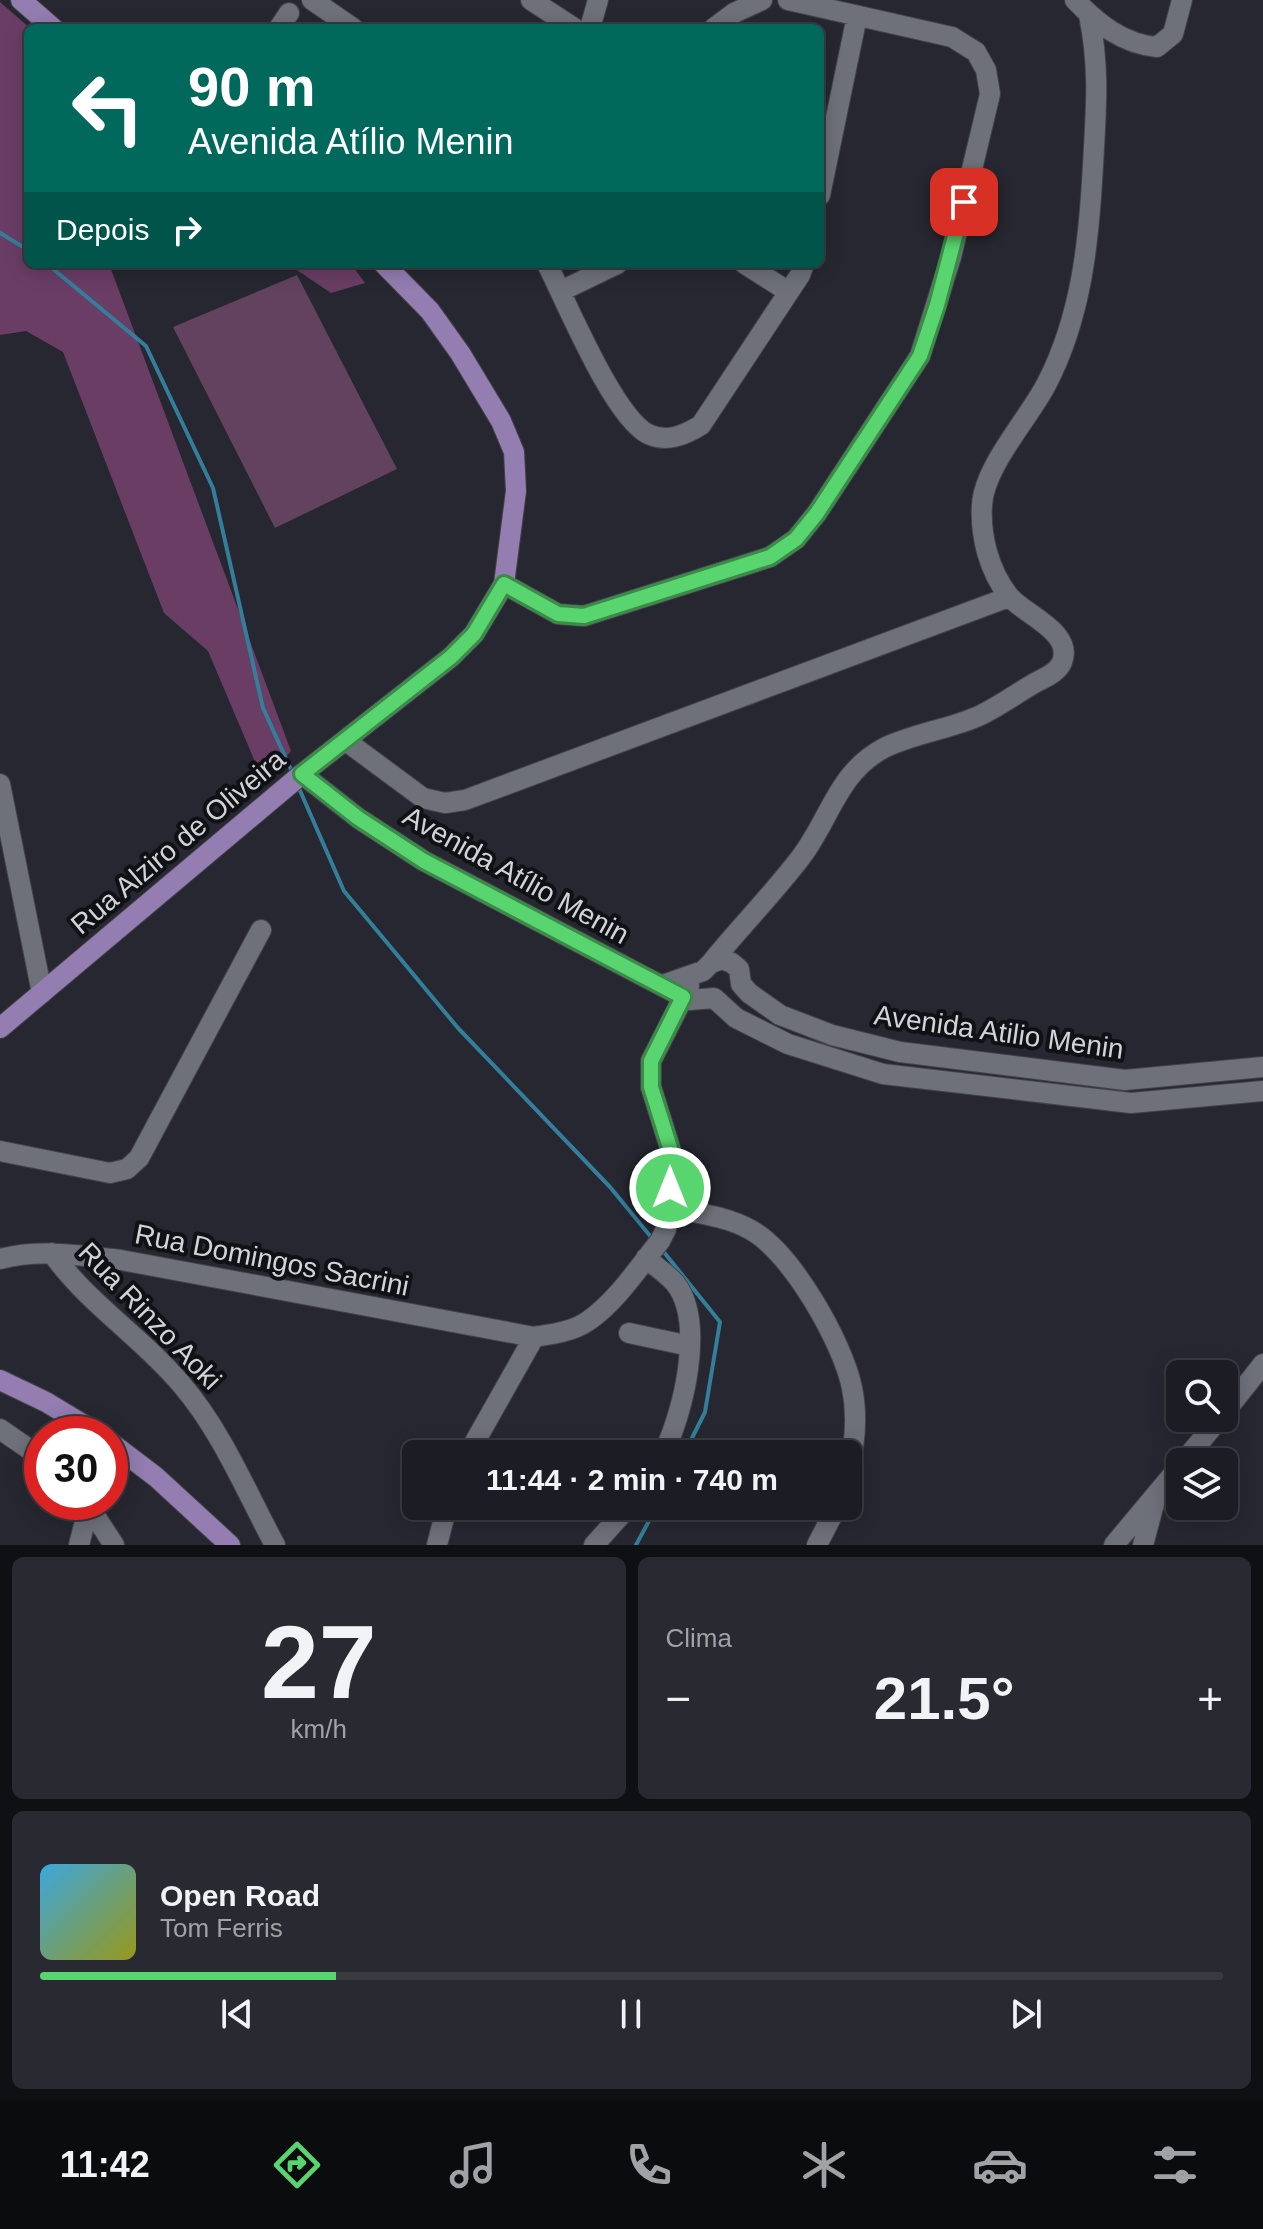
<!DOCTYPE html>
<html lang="pt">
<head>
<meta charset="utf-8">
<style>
	:root { --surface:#1c1d24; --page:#292a31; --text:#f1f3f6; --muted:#a0a2a6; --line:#3a3b41; --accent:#59d56f }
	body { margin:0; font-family:Arial,sans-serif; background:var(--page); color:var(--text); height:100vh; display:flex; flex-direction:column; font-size:30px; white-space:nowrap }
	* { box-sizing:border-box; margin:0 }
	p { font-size:26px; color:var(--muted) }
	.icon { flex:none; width:44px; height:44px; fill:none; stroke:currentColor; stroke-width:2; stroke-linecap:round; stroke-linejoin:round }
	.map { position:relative; height:1545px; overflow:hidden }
	.details { display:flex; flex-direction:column; gap:12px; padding:12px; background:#0f1014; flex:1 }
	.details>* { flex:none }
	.banner { position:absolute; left:24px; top:24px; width:800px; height:244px; border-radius:12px; box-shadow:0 4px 20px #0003,0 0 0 2px var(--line); background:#00695c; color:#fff; overflow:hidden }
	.tools { position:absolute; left:1166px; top:1360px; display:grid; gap:16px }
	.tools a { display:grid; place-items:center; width:72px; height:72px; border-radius:12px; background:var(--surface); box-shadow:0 4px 20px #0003,0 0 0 2px var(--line); font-size:40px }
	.speed { position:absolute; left:24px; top:1416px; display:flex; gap:16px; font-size:40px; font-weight:700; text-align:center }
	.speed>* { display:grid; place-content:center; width:104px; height:104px; border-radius:50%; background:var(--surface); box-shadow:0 4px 20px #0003,0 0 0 2px var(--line); line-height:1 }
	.speed .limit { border:12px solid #d22; background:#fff; color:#111 }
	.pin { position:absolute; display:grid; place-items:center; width:68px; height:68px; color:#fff; margin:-34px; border-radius:16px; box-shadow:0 4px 12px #0006 }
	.me { position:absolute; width:88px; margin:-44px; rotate:0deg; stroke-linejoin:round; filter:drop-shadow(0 0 6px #0008) }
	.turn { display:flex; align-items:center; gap:28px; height:168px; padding:0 32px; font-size:36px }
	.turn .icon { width:104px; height:104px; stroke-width:2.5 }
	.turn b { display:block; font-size:56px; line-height:68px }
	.then { display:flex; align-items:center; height:76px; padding:0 32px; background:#0003; gap:16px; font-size:30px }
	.big { font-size:60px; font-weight:700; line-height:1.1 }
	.details .widget { flex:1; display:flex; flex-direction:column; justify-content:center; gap:12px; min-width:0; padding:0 28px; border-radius:12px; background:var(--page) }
	.details .dial { align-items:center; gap:0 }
	.dial b { font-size:104px; line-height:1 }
	.song { display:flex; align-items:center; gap:24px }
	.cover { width:96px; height:96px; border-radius:12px; background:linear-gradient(135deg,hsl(200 70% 55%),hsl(60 70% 35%)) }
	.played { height:8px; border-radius:4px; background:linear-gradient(90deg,var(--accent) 25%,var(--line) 25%) }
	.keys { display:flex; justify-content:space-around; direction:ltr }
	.heat { display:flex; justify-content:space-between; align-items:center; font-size:44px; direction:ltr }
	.details .tiles { flex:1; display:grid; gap:12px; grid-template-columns:1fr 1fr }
	.widget:last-child { grid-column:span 2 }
	.trip { position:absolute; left:402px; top:1440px; width:460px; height:80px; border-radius:12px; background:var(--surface); box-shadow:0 4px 20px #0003,0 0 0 2px var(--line); font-weight:700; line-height:80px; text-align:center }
	.tab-bar { display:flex; height:128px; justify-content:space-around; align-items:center; background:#0b0c0e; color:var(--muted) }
	.tab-bar .icon { width:56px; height:56px }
	.tab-bar .on { color:var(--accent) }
	.tab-bar b { font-size:36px; color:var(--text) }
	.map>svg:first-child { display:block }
	.green { fill:#62425e }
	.forest { fill:#6a3d65 }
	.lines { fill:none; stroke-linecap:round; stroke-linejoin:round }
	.stream { stroke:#337f9b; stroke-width:4 }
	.minor-casing { stroke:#42434a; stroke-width:22 }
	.major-casing { stroke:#42434a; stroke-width:22 }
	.minor { stroke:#6e707a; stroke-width:20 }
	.major { stroke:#937db1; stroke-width:20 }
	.route-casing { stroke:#3a8a48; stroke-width:20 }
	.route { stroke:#59d56f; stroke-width:14 }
	.labels { text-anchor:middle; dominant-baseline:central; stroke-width:8; stroke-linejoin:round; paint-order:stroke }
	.street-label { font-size:28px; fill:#d2d3d9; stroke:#101115 }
</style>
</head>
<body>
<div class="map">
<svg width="1263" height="1545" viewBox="0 0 1263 1545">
	<rect width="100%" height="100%" fill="#262730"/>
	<path class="green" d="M 297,275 L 397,469 L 275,528 L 173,327 Z"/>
	<path class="forest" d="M 0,2 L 30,28 L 28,264 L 109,264 L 291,751 L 264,783 L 208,651 L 164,613 L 63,352 L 26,331 L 0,335 Z
		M 288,264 L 351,264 L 365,283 L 331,293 Z"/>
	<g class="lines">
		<path class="stream" d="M 0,233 L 28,250
			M 47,264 L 146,346 L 213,488 L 263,708 L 293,774
			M 298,786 L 344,891 L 458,1028 L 610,1187 L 651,1237
			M 663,1251 L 720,1322 L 705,1412 L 684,1454
			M 636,1545 L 657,1506"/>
		<defs>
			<path id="minor" d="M 312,0 L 353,28
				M 531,0 L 574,28
				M 1075,0 C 1098,24 1123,44 1157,47 L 1173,34 L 1182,0
				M 279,28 L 289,13
				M 590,28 L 598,0
				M 714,28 L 734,13 L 762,0
				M 820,195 L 857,16
				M 547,264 C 567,303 613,416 648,434 C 667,443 685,435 701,425 L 800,275 L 804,264
				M 745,264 L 789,292
				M 561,291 L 617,264
				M 504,584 L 558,614 L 584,616 L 770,557 L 796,539 L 817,513 L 920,356 L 951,257 L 990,94 L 986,70 L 976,52 L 952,37 L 788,0
				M 346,741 L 423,798 L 445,803 L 465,800 L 1009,597
				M 302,774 L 358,818 L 424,861 L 683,997 L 690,1000 L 714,998 L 736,1018 L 788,1044 L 883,1074 L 1131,1103 L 1263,1091
				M 0,784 L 42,993
				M 711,963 L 722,959 L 732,963 L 739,969 L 741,984 L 749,993 L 780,1015 L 832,1035 L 900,1052 L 1125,1080 L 1263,1067
				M 663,985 L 703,971 L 711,963 C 740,927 773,894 801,857 C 830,819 838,772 884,748 C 915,733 951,729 981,715 C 999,706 1016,694 1033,684 C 1043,678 1057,674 1062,662 C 1074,631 1022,614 1008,595 C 989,570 980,536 982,505 C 984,466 1030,417 1047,383 C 1082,315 1089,240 1093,165 C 1096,110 1100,69 1089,15
				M 0,1151 L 110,1173 L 127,1169 L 139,1158 L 261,930
				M 669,1207 C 696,1213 726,1216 751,1230 C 792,1253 843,1343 852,1388 C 858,1417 855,1445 848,1473
				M 52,1253 C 88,1304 142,1337 182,1385 C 222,1432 246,1491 275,1545
				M 646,1258 C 655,1266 667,1274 675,1283 C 706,1322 683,1414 663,1454
				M 0,1259 C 40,1248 81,1256 121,1260 L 534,1337 C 552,1334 572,1332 588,1321 C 616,1302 639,1267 660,1241 L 666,1229 L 671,1151 L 651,1087 L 651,1061 L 689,986
				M 629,1333 L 690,1346
				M 1224,1413 L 1263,1364
				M 0,1429 L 42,1458
				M 468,1454 L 534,1337
				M 1183,1462 L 1220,1418
				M 86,1502 L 114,1545
				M 79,1545 L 89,1505
				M 437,1545 L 447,1506
				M 594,1545 L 629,1506
				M 817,1545 L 837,1506
				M 1114,1545 L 1180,1466
				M 1143,1545 L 1155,1500"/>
			<path id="major" d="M 21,0 L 53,28
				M 0,1028 L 302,774 L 451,657 L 474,634 L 504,584 L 516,491 L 514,452 L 501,421 L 460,353 L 430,311 L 384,264
				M 0,1380 L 46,1402 L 99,1434
				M 110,1442 L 156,1477 L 230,1545"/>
		</defs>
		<use href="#minor" class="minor-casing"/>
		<use href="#major" class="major-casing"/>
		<use href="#minor" class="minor"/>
		<use href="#major" class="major"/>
	</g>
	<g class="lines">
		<defs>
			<path id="route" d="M 670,1188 L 671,1151 L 651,1087 L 651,1061 L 683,997 L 424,861 L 358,818 L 302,774 L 451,657 L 474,634 L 504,584 L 558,614 L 584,616 L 770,557 L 796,539 L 817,513 L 920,356 L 937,305 L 964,202"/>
		</defs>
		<use href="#route" class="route-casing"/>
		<use href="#route" class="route"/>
	</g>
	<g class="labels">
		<g class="street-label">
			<text transform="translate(178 842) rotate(-40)">Rua Alziro de Oliveira</text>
			<text transform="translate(516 875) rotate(29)">Avenida Atílio Menin</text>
			<text transform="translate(999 1032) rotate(8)">Avenida Atilio Menin</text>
			<text transform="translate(272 1260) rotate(11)">Rua Domingos Sacrini</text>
			<text transform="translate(150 1316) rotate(46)">Rua Rinzo Aoki</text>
		</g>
	</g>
</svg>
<div class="tools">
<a><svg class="icon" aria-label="search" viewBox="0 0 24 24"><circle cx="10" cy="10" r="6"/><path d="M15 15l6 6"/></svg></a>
<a><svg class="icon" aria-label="layers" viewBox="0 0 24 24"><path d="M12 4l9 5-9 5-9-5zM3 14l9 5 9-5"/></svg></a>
</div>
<div class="speed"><div class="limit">30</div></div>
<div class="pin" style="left:964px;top:202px;background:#d93025"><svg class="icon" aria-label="arrive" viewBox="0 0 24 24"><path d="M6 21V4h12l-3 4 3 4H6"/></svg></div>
<svg class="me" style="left:670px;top:1188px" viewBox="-20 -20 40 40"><circle r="17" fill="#59d56f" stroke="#fff" stroke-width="3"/><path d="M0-11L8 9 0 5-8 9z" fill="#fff"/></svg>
<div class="trip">11:44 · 2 min · 740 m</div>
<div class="banner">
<div class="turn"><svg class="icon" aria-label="left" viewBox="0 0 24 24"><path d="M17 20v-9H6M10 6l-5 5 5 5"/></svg><div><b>90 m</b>Avenida Atílio Menin</div></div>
<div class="then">Depois<svg class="icon" aria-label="right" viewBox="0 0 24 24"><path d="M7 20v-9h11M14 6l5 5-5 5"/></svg></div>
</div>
</div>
<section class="details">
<div class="tiles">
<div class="widget dial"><b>27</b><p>km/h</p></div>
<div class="widget"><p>Clima</p>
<div class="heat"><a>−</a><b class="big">21.5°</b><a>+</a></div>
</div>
<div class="widget">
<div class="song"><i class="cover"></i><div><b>Open Road</b><p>Tom Ferris</p></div></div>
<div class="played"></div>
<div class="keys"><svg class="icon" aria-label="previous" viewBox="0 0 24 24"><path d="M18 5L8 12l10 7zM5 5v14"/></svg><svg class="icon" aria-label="pause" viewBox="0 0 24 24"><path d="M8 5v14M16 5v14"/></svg><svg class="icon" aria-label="next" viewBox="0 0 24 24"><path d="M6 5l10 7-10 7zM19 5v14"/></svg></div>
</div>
</div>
</section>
<nav class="tab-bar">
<b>11:42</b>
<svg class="icon on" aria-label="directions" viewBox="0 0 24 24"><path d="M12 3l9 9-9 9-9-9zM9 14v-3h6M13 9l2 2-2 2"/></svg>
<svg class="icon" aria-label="music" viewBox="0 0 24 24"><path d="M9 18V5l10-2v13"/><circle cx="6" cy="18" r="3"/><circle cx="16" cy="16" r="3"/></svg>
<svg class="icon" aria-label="phone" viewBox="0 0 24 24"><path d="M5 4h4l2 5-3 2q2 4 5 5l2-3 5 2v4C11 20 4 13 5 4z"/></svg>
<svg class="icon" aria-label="climate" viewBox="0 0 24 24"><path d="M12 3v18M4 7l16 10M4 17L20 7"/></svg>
<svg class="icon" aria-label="car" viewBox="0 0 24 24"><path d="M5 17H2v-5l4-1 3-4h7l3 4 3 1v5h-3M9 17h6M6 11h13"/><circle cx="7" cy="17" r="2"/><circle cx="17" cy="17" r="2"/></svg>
<svg class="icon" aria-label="filters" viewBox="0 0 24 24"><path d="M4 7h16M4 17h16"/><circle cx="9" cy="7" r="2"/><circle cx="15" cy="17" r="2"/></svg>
</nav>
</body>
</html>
